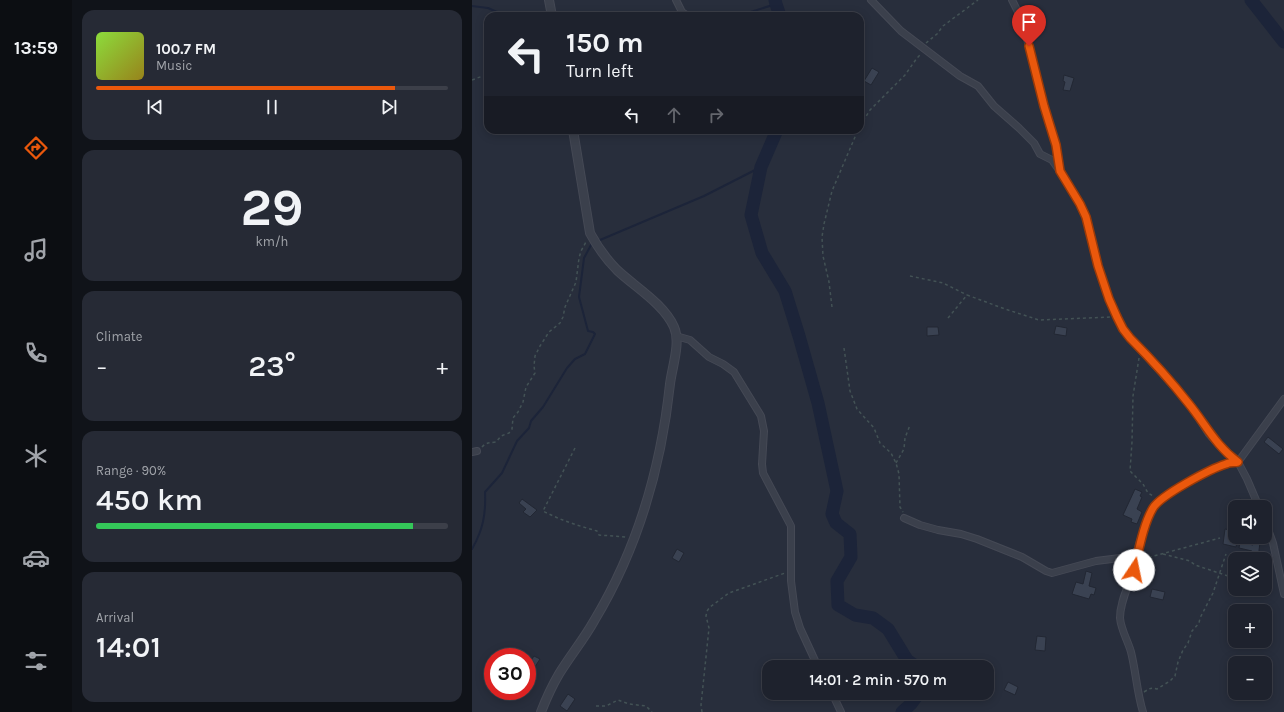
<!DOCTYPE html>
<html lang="en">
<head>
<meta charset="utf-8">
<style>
	:root { --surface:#1e222d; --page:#262a35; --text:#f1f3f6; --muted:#a1a4aa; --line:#3c3f49; --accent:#ea580c }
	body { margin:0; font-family:Karla,sans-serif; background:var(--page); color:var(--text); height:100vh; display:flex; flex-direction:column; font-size:15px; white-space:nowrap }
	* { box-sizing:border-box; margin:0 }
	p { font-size:13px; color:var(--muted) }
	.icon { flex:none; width:22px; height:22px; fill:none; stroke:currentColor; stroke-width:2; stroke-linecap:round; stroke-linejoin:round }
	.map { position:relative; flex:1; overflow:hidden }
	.panel { display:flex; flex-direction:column; gap:10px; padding:10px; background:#101319; width:400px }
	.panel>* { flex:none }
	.banner { position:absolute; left:12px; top:12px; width:380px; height:122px; border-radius:12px; box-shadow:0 2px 10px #0003,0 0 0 1px var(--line); background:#1e222d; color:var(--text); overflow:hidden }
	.fabs { position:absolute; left:756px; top:500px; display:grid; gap:8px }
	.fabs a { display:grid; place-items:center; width:44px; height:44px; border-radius:8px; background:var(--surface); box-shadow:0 2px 10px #0003,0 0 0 1px var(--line); font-size:20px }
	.speed { position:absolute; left:12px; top:648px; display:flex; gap:8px; font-size:20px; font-weight:700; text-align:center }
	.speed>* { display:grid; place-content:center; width:52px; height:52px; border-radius:50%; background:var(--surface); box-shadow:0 2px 10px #0003,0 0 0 1px var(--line); line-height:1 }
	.speed .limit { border:6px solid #d22; background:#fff; color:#111 }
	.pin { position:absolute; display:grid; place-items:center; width:34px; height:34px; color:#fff; margin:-41px -17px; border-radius:50% 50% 50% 0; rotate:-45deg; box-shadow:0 0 4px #0007 }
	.pin .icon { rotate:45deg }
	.me { position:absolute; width:44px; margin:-22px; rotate:11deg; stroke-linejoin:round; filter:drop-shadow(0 0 3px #0008) }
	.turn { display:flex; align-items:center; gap:14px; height:84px; padding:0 16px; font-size:18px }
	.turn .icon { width:52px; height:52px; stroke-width:2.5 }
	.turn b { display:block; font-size:28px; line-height:34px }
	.lanes { display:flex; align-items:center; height:38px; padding:0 16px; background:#0003; justify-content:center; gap:20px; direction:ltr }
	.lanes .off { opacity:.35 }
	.big { font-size:30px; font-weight:600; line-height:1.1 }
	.panel .card { flex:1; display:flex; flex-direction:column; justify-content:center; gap:6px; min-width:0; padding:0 14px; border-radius:12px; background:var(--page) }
	.panel .dial { align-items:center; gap:0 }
	.dial b { font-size:52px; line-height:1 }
	.song { display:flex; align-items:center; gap:12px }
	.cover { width:48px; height:48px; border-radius:6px; background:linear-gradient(135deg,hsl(90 70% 55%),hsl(50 70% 35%)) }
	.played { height:4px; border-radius:2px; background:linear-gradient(90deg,var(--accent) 85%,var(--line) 85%) }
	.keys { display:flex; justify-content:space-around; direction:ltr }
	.heat { display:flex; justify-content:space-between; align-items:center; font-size:22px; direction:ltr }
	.charge { height:6px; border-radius:3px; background:linear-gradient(90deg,#34c759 90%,var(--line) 0) }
	.trip { position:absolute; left:290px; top:660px; width:232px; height:40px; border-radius:12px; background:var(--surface); box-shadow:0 2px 10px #0003,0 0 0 1px var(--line); font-weight:600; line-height:40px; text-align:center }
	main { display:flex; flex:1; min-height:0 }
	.tabs { display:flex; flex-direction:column; width:72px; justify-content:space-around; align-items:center; background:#0c0e12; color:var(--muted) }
	.tabs .icon { width:28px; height:28px }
	.tabs .selected { color:var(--accent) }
	.tabs b { font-size:18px; color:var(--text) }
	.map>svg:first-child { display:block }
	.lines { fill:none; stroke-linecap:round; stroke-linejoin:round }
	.stream { stroke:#1c2439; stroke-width:2 }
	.river { stroke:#1c2439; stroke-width:13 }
	.building { fill:#3a4252; stroke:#222733 }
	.minor-casing { stroke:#454955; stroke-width:8 }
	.tertiary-casing { stroke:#454955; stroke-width:10 }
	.path { stroke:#435255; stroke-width:1.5; stroke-dasharray:3 3; stroke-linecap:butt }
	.minor { stroke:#3b404c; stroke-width:6 }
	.tertiary { stroke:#3b404c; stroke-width:8 }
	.route-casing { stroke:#983908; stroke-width:10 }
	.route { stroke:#ea580c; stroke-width:7 }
</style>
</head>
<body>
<main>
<nav class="tabs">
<b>13:59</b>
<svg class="icon selected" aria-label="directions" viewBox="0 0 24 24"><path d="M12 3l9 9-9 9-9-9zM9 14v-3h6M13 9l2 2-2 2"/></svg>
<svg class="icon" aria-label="music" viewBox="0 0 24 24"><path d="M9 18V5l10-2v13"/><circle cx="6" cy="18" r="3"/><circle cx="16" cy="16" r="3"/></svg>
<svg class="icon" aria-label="phone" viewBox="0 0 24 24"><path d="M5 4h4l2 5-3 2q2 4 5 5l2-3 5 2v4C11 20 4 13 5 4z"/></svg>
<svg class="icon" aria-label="climate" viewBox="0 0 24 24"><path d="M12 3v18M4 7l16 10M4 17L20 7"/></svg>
<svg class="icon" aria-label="car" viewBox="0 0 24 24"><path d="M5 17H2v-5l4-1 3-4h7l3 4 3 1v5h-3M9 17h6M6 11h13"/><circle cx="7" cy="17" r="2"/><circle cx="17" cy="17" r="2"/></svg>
<svg class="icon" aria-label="filters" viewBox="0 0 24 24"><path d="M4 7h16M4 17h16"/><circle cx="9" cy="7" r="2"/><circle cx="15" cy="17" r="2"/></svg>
</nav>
<section class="panel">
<div class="card">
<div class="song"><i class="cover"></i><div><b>100.7 FM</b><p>Music</p></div></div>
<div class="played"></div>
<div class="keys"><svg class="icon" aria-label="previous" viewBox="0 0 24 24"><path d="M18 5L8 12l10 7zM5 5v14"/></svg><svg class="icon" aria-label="pause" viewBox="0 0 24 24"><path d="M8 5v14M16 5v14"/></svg><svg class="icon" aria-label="next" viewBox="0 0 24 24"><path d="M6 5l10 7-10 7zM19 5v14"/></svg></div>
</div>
<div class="card dial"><b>29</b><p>km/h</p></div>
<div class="card"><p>Climate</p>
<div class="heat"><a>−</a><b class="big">23°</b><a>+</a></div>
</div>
<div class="card"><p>Range · 90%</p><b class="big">450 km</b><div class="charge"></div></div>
<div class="card"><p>Arrival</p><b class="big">14:01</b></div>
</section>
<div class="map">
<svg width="812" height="712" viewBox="0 0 812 712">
	<rect width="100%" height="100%" fill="#282e3c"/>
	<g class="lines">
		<path class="stream" d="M 0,6 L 16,8 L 34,16
			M 266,16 L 304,4
			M 128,240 L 232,196 L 289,167
			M 0,549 C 11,530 14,514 13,492 L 30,473 L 45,441 L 57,428 L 59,421 L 71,407 L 95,368 L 103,359 L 113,354 L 123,334 L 121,332 L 116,331 L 107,297 L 112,258 L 119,245"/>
		<path class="river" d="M 303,0 L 304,4 L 308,16
			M 779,0 L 812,42
			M 305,130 L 289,167 L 279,215 L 290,253 L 313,291 L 327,336 L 346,403 L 365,491 L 360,514 L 364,523 L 378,534 L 379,557 L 365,581 L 366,605 L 383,615 L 401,618 L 416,629 L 435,660 L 445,667
			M 430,712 L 439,704 L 447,693"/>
	</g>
	<path class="building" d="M 400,68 L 407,72 L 399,85 L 392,81 Z
		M 592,75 L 602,78 L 598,91 L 591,90 L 593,82 L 591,81 Z
		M 584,326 L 595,328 L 594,336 L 582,334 Z
		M 455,327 L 466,327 L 467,335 L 455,336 Z
		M 796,437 L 811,449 L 807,454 L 792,442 Z
		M 663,489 L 670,492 L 668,496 L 670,497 L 665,509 L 670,512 L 665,524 L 659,522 L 660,519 L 651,515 Z
		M 50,499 L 65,510 L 58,517 L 51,512 L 54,509 L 47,503 Z
		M 768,499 L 781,504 L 782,507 L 765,507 Z
		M 753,529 L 763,531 L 763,537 L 766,537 L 764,547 L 751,544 Z
		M 782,541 L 788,542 L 786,559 L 778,559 L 780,551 L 767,548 L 768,542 L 781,545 Z
		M 205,549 L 212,553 L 207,562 L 200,558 Z
		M 614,571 L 620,573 L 617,586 L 624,588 L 622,595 L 619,594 L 617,599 L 600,594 L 604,582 L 611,584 Z
		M 680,589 L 693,592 L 691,600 L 678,597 Z
		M 565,636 L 574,637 L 573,651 L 563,650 Z
		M 62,656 L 68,659 L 61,670 L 63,672 L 59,679 L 56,677 L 55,680 L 55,666 Z
		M 536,682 L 546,687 L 543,695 L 532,690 Z
		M 96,694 L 103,699 L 95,711 L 88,706 Z"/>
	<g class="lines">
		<defs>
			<path id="minor" d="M 204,0 L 210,12 L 216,16
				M 399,0 L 429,31 L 488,76 L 506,86 L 522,106 L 547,128 L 562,143 L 568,154 L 580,160 L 587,170
				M 540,0 L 548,16 L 557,46 L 572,106 L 584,145 L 588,171 L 608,204 L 614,217 L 626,266 L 637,299 L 645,317 L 651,329 L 658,338 L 718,404 L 737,434 L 755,454 L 766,462 L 775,479 L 787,507
				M 204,336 L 218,340 L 237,357 L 251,364 L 262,372 L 289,416 L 292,431 L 290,464 L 291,473 L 319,526 L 319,581 L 323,612 L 328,628 L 346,667
				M 0,452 L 5,451
				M 432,518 L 448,525 L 466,530 L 489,534 L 505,539 L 550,557 L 574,571 L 580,573 L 624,561 L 664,556
				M 793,521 L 801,543 L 812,594
				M 360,693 L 369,712
				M 671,712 C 665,693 664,672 659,652 C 656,641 649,630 648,618 C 648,600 658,584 662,568 C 664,564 664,560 664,556 C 666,546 676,515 681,507 C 690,494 739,469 754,464 C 758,462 762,463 766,462 L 812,399"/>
			<path id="tertiary" d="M 77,0 L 80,16
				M 69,712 C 74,699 80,686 87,674 C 98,656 112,639 122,621 C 166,548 189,468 198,384 C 200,367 209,343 202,327 C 192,304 163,287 145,270 C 134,259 125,246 118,233 L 101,130"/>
		</defs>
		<use href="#minor" class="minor-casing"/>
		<use href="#tertiary" class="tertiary-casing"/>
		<path class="path" d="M 454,43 L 465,34 L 471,26 L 506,0
			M 0,80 L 16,74
			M 388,126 L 398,110 L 433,75 L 445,58 L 448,55
			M 438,276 L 471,283 L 495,295
			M 360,307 L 357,282 L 351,256 L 350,237 L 352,224 L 360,191 L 386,130
			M 476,318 L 495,295 L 533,309 L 567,320 L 639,317
			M 372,348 L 378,391 L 385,409 L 402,428 L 408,443 L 419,453 L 424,463 L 427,474 L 428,507 L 431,512
			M 667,358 L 661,396 L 660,442 L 658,471 L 671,484 L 676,493 L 681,496
			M 10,447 C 14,442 18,443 24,442 L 29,436 L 37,433 L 40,429 L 41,418 L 46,412 L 51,402 L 54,387 L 63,373 L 62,366 L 63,356 L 68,346 L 77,332 L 88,323 L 91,317 L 93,307 L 104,282 L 107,258 L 109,251 L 114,242
			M 103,448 L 71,511 C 88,520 107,526 125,531 L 127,535 L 154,537
			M 424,463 L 432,449 L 433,438 L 438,425
			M 691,554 L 718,561 L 723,565 L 762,578
			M 671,559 L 748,538
			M 672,692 C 677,689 679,687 685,689 L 698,681 L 703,676 L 706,662 L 711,650 L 716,643 L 720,631 L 727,623 L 728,618 L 741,593 L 754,554
			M 124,706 L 134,706 L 146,700 L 157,704 L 174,706 L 180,712
			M 230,712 L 229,705 L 237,628 L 234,616 L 235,611 L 238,607 L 257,593 L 313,573"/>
		<use href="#minor" class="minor"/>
		<use href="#tertiary" class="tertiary"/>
	</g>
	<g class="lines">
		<defs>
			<path id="route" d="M 557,46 L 572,106 L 584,145 L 588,171 L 608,204 L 614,217 L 626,266 L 637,299 L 645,317 L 651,329 L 658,338 C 679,359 699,381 717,404 C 734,425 744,446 766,462 C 762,463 758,462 754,464 C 738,469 689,495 681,508 C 671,525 667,550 662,570"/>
		</defs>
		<use href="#route" class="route-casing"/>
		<use href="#route" class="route"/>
	</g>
</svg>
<div class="fabs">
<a><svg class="icon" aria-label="sound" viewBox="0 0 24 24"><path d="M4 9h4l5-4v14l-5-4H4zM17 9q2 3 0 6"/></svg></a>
<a><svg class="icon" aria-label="layers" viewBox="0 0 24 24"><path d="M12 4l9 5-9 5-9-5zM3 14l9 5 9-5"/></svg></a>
<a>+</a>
<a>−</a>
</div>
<div class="speed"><div class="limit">30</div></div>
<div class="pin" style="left:557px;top:46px;background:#d93025"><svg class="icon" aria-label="arrive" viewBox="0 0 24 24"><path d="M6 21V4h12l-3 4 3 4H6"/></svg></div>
<svg class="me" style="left:662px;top:570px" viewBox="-20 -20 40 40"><circle r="19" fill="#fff"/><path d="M0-13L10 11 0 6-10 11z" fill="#ea580c"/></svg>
<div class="trip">14:01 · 2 min · 570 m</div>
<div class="banner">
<div class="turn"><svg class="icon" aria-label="left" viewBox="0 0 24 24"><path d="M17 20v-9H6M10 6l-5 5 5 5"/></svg><div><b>150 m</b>Turn left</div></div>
<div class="lanes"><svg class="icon" aria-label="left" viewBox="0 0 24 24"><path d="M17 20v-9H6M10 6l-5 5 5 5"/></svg><svg class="icon off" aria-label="ahead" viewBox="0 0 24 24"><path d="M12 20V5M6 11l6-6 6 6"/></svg><svg class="icon off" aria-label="right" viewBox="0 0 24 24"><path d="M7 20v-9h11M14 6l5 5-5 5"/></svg></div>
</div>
</div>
</main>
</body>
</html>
